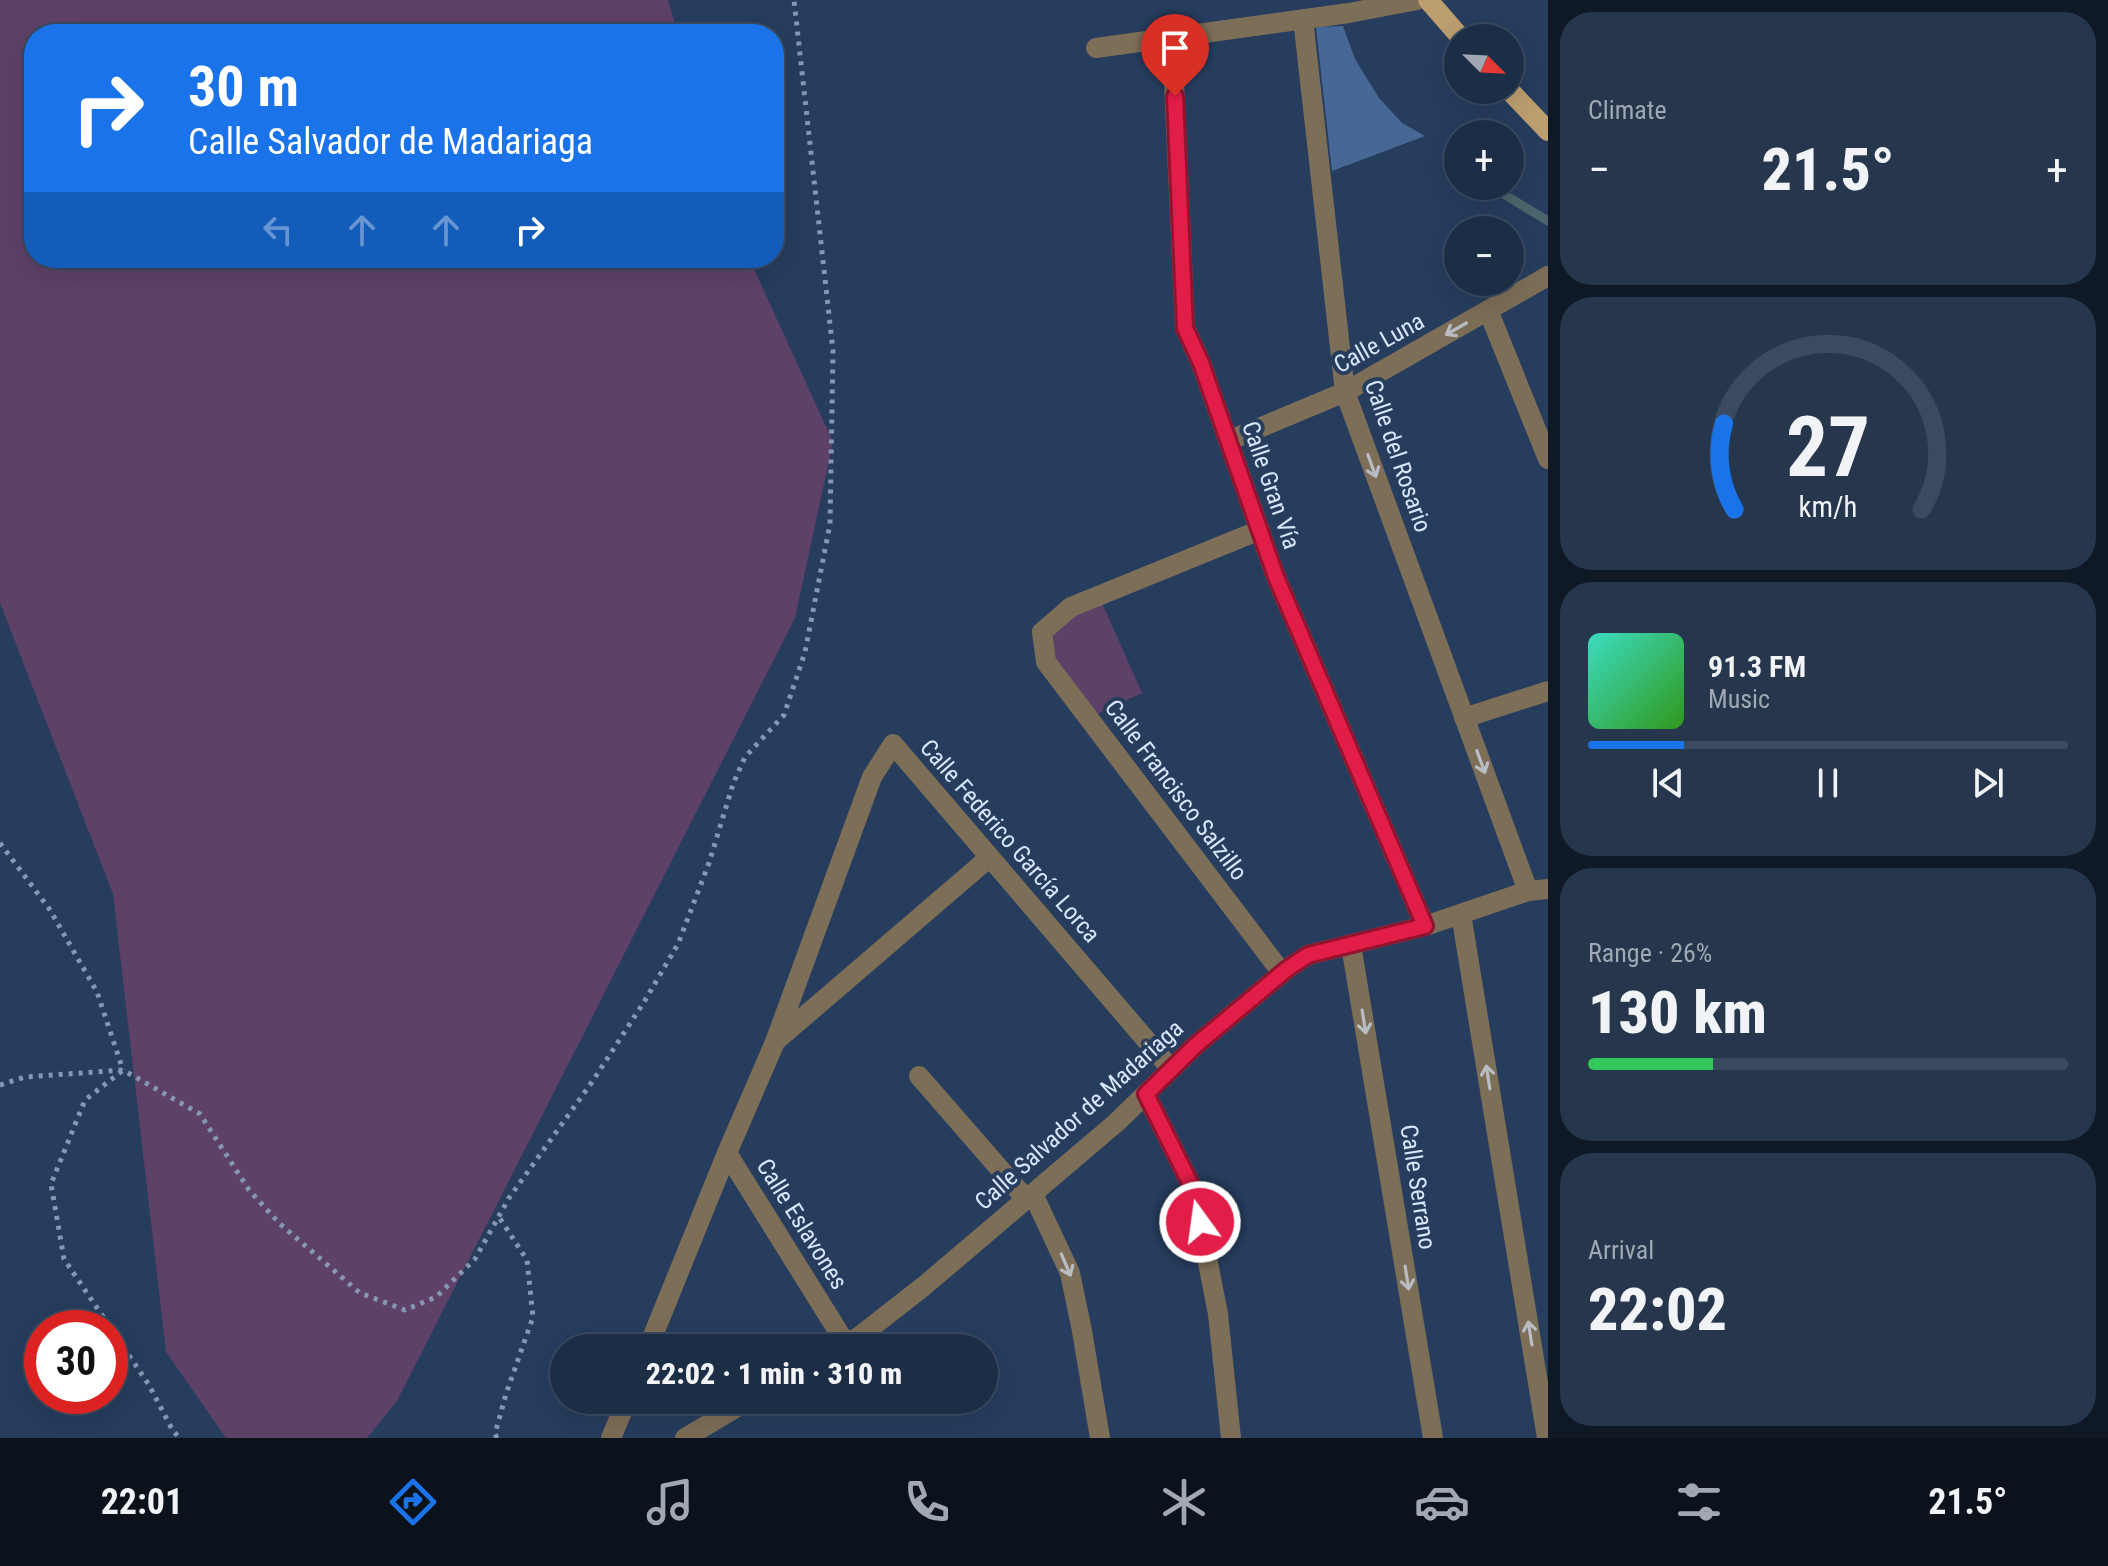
<!DOCTYPE html>
<html lang="en">
<head>
<meta charset="utf-8">
<style>
	:root { --surface:#1c2e46; --page:#25364d; --text:#f1f3f6; --muted:#a0a8b3; --line:#3a4a5f; --accent:#1a73e8 }
	body { margin:0; font-family:"Roboto Condensed",sans-serif; background:var(--page); color:var(--text); height:100vh; display:flex; flex-direction:column; font-size:30px; white-space:nowrap }
	* { box-sizing:border-box; margin:0 }
	p { font-size:26px; color:var(--muted) }
	.icon { flex:none; width:44px; height:44px; fill:none; stroke:currentColor; stroke-width:2; stroke-linecap:round; stroke-linejoin:round }
	.map { position:relative; flex:1; overflow:hidden }
	.details { display:flex; flex-direction:column; gap:12px; padding:12px; background:#0f1926; width:560px }
	.details>* { flex:none }
	.guide { position:absolute; left:24px; top:24px; width:760px; height:244px; border-radius:32px; box-shadow:0 8px 32px #0002,0 0 0 2px var(--line); background:#1a73e8; color:#fff; overflow:hidden }
	.needle { width:52px; rotate:114deg }
	.controls { position:absolute; left:1444px; top:24px; display:grid; gap:16px }
	.controls a { display:grid; place-items:center; width:80px; height:80px; border-radius:50%; background:var(--surface); box-shadow:0 8px 32px #0002,0 0 0 2px var(--line); font-size:40px }
	.speed { position:absolute; left:24px; top:1310px; display:flex; gap:16px; font-size:40px; font-weight:700; text-align:center }
	.speed>* { display:grid; place-content:center; width:104px; height:104px; border-radius:50%; background:var(--surface); box-shadow:0 8px 32px #0002,0 0 0 2px var(--line); line-height:1 }
	.speed .limit { border:12px solid #d22; background:#fff; color:#111 }
	.pin { position:absolute; display:grid; place-items:center; width:68px; height:68px; color:#fff; margin:-82px -34px; border-radius:50% 50% 50% 0; rotate:-45deg; box-shadow:0 0 8px #0007 }
	.pin .icon { rotate:45deg }
	.me { position:absolute; width:88px; margin:-44px; rotate:346deg; stroke-linejoin:round; filter:drop-shadow(0 0 6px #0008) }
	.turn { display:flex; align-items:center; gap:28px; height:168px; padding:0 32px; font-size:36px }
	.turn .icon { width:104px; height:104px; stroke-width:2.5 }
	.turn b { display:block; font-size:56px; line-height:68px }
	.lanes { display:flex; align-items:center; height:76px; padding:0 32px; background:#0003; justify-content:center; gap:40px; direction:ltr }
	.lanes .off { opacity:.35 }
	.big { font-size:60px; font-weight:800; line-height:1.1 }
	.details .tile { flex:1; display:flex; flex-direction:column; justify-content:center; gap:12px; min-width:0; padding:0 28px; border-radius:32px; background:var(--page) }
	.details .dial { align-items:center; gap:0 }
	.dial svg { height:208px; overflow:visible; fill:none; stroke:var(--line); stroke-width:7; stroke-linecap:round; text-anchor:middle }
	.dial text { fill:var(--text); stroke:none }
	.song { display:flex; align-items:center; gap:24px }
	.cover { width:96px; height:96px; border-radius:12px; background:linear-gradient(135deg,hsl(170 70% 55%),hsl(110 70% 35%)) }
	.played { height:8px; border-radius:4px; background:linear-gradient(90deg,var(--accent) 20%,var(--line) 20%) }
	.keys { display:flex; justify-content:space-around; direction:ltr }
	.heat { display:flex; justify-content:space-between; align-items:center; font-size:44px; direction:ltr }
	.charge { height:12px; border-radius:6px; background:linear-gradient(90deg,#34c759 26%,var(--line) 0) }
	.trip { position:absolute; left:550px; top:1334px; width:448px; height:80px; border-radius:40px; background:var(--surface); box-shadow:0 8px 32px #0002,0 0 0 2px var(--line); font-weight:800; line-height:80px; text-align:center }
	.menu { display:flex; height:128px; justify-content:space-around; align-items:center; background:#0b121c; color:var(--muted) }
	.menu .icon { width:56px; height:56px }
	.menu .current { color:var(--accent) }
	.menu b { font-size:36px; color:var(--text) }
	main { display:flex; flex:1; min-height:0 }
	.map>svg:first-child { display:block }
	.green { fill:#5e4167 }
	.lines { fill:none; stroke-linecap:round; stroke-linejoin:round }
	.stream { stroke:#4c646b; stroke-width:9 }
	.building { fill:#476797 }
	.path { stroke:#8597b2; stroke-width:5; stroke-dasharray:4 6; stroke-linecap:butt }
	.minor { stroke:#7d6e58; stroke-width:20 }
	.major { stroke:#bc9e6f; stroke-width:20 }
	.oneway { stroke:#b9bdc3 }
	.route-casing { stroke:#92132f; stroke-width:20 }
	.route { stroke:#e11d48; stroke-width:14 }
	.labels { text-anchor:middle; dominant-baseline:central; stroke-width:8; stroke-linejoin:round; paint-order:stroke }
	.street-label { font-size:24px; fill:#d9e7fc; stroke:#263d5e }
</style>
</head>
<body>
<main>
<div class="map">
<svg width="1548" height="1438" viewBox="0 0 1548 1438">
	<rect width="100%" height="100%" fill="#263d5e"/>
	<path class="green" d="M 0,0 L 668,0 L 678,34 L 34,34 L 34,258 L 749,258 L 833,442 L 795,618 L 397,1401 L 367,1438 L 226,1438 L 166,1352 L 113,894 L 0,603 Z
		M 1099,596 L 1142,693 L 1095,715 L 1046,662 L 1042,633 Z"/>
	<g class="lines">
		<path class="stream" d="M 1457,147 L 1458,148
			M 1490,186 L 1548,221"/>
	</g>
	<path class="building" d="M 1343,26 L 1355,59 L 1379,98 L 1402,123 L 1425,136 L 1332,171 L 1316,27 Z"/>
	<g class="lines">
		<path class="path" d="M 0,843 L 50,910 L 97,992 L 123,1070
			M 122,1071 L 85,1100 L 51,1184 L 64,1259 L 149,1385 L 173,1431 L 180,1438
			M 0,1085 L 25,1077 L 123,1070 L 200,1114 L 249,1190 L 279,1223 L 360,1293 L 405,1310 L 436,1297 L 475,1259 L 509,1198 L 592,1082 L 644,1002 L 678,944 L 709,863 L 733,784 L 745,757 L 784,715 L 805,652 L 830,524 L 833,351 L 794,0
			M 497,1438 L 495,1434 L 506,1394 L 533,1317 L 527,1260 L 499,1217"/>
		<path class="minor" d="M 1303,19 L 1345,392 L 1528,891
			M 1172,37 L 1185,328 L 1201,363 L 1276,577 L 1425,926
			M 1096,48 L 1349,13 L 1417,0
			M 1488,310 L 1548,459
			M 1228,441 L 1345,392 L 1548,276
			M 1260,530 L 1071,607 L 1042,632 L 1046,662 L 1282,973
			M 1464,718 L 1548,691
			M 1461,914 L 1547,1438
			M 1351,945 L 1433,1438
			M 778,1039 L 990,857
			M 919,1076 L 1027,1200
			M 1146,1094 L 1194,1191 L 1218,1314 L 1231,1438
			M 1033,1194 L 1070,1273 L 1082,1331 L 1100,1438
			M 846,1344 L 727,1153 L 775,1042 L 872,777 L 893,744 L 1171,1069
			M 648,1348 L 727,1153
			M 839,1348 L 860,1336 L 924,1286 L 1117,1122 L 1196,1045 L 1287,969 L 1308,955 L 1425,926 L 1528,891 L 1548,889
			M 611,1438 L 627,1400
			M 685,1438 L 749,1400"/>
		<path class="major" d="M 1428,0 L 1461,38
			M 1509,90 L 1548,131"/>
	</g>
	<defs><path id="oneway-shaft" d="M-6 0H5M1.5-3L5.5 0L1.5 3" fill="none" stroke-width="1.6" stroke-linecap="round" stroke-linejoin="round" transform="scale(2)"/></defs>
	<g class="oneway">
		<use href="#oneway-shaft" transform="translate(1456 329) rotate(150)"/>
		<use href="#oneway-shaft" transform="translate(1372 466) rotate(70)"/>
		<use href="#oneway-shaft" transform="translate(1481 762) rotate(70)"/>
		<use href="#oneway-shaft" transform="translate(1364 1022) rotate(81)"/>
		<use href="#oneway-shaft" transform="translate(1488 1077) rotate(-99)"/>
		<use href="#oneway-shaft" transform="translate(1066 1265) rotate(67)"/>
		<use href="#oneway-shaft" transform="translate(1407 1278) rotate(81)"/>
		<use href="#oneway-shaft" transform="translate(1530 1333) rotate(-99)"/>
	</g>
	<g class="lines">
		<defs>
			<path id="route" d="M 1175,96 L 1185,328 L 1201,363 L 1276,577 L 1425,926 L 1308,955 L 1287,969 L 1196,1045 L 1146,1094 L 1194,1191 L 1200,1222"/>
		</defs>
		<use href="#route" class="route-casing"/>
		<use href="#route" class="route"/>
	</g>
	<g class="labels">
		<g class="street-label">
			<text transform="translate(1379 343) rotate(-29)">Calle Luna</text>
			<text transform="translate(1398 456) rotate(71)">Calle del Rosario</text>
			<text transform="translate(1271 485) rotate(71)">Calle Gran Vía</text>
			<text transform="translate(1176 790) rotate(53)">Calle Francisco Salzillo</text>
			<text transform="translate(1010 841) rotate(49)">Calle Federico García Lorca</text>
			<text transform="translate(1079 1115) rotate(-42)">Calle Salvador de Madariaga</text>
			<text transform="translate(1418 1187) rotate(81)">Calle Serrano</text>
			<text transform="translate(802 1224) rotate(58)">Calle Eslavones</text>
		</g>
	</g>
</svg>
<div class="controls">
<a><svg class="needle" viewBox="-14 -14 28 28"><path d="M0-13l5 13h-10z" fill="#e53935"/><path d="M0 13l5-13h-10z" fill="#a0a8b3"/></svg></a>
<a>+</a>
<a>−</a>
</div>
<div class="speed"><div class="limit">30</div></div>
<div class="pin" style="left:1175px;top:96px;background:#d93025"><svg class="icon" aria-label="arrive" viewBox="0 0 24 24"><path d="M6 21V4h12l-3 4 3 4H6"/></svg></div>
<svg class="me" style="left:1200px;top:1222px" viewBox="-20 -20 40 40"><circle r="17" fill="#e11d48" stroke="#fff" stroke-width="3"/><path d="M0-11L8 9 0 5-8 9z" fill="#fff"/></svg>
<div class="trip">22:02 · 1 min · 310 m</div>
<div class="guide">
<div class="turn"><svg class="icon" aria-label="right" viewBox="0 0 24 24"><path d="M7 20v-9h11M14 6l5 5-5 5"/></svg><div><b>30 m</b>Calle Salvador de Madariaga</div></div>
<div class="lanes"><svg class="icon off" aria-label="left" viewBox="0 0 24 24"><path d="M17 20v-9H6M10 6l-5 5 5 5"/></svg><svg class="icon off" aria-label="ahead" viewBox="0 0 24 24"><path d="M12 20V5M6 11l6-6 6 6"/></svg><svg class="icon off" aria-label="ahead" viewBox="0 0 24 24"><path d="M12 20V5M6 11l6-6 6 6"/></svg><svg class="icon" aria-label="right" viewBox="0 0 24 24"><path d="M7 20v-9h11M14 6l5 5-5 5"/></svg></div>
</div>
</div>
<section class="details">
<div class="tile"><p>Climate</p>
<div class="heat"><a>−</a><b class="big">21.5°</b><a>+</a></div>
</div>
<div class="tile dial"><svg viewBox="0 0 100 80">
<path d="M14 69A42 42 0 1 1 86 69"/>
<path d="M14 69A42 42 0 0 1 10 36" stroke="#1a73e8"/>
<text x="50" y="56" font-size="32" font-weight="700">27</text>
<text x="50" y="72" font-size="11">km/h</text>
</svg></div>
<div class="tile">
<div class="song"><i class="cover"></i><div><b>91.3 FM</b><p>Music</p></div></div>
<div class="played"></div>
<div class="keys"><svg class="icon" aria-label="previous" viewBox="0 0 24 24"><path d="M18 5L8 12l10 7zM5 5v14"/></svg><svg class="icon" aria-label="pause" viewBox="0 0 24 24"><path d="M8 5v14M16 5v14"/></svg><svg class="icon" aria-label="next" viewBox="0 0 24 24"><path d="M6 5l10 7-10 7zM19 5v14"/></svg></div>
</div>
<div class="tile"><p>Range · 26%</p><b class="big">130 km</b><div class="charge"></div></div>
<div class="tile"><p>Arrival</p><b class="big">22:02</b></div>
</section>
</main>
<nav class="menu">
<b>22:01</b>
<svg class="icon current" aria-label="directions" viewBox="0 0 24 24"><path d="M12 3l9 9-9 9-9-9zM9 14v-3h6M13 9l2 2-2 2"/></svg>
<svg class="icon" aria-label="music" viewBox="0 0 24 24"><path d="M9 18V5l10-2v13"/><circle cx="6" cy="18" r="3"/><circle cx="16" cy="16" r="3"/></svg>
<svg class="icon" aria-label="phone" viewBox="0 0 24 24"><path d="M5 4h4l2 5-3 2q2 4 5 5l2-3 5 2v4C11 20 4 13 5 4z"/></svg>
<svg class="icon" aria-label="climate" viewBox="0 0 24 24"><path d="M12 3v18M4 7l16 10M4 17L20 7"/></svg>
<svg class="icon" aria-label="car" viewBox="0 0 24 24"><path d="M5 17H2v-5l4-1 3-4h7l3 4 3 1v5h-3M9 17h6M6 11h13"/><circle cx="7" cy="17" r="2"/><circle cx="17" cy="17" r="2"/></svg>
<svg class="icon" aria-label="filters" viewBox="0 0 24 24"><path d="M4 7h16M4 17h16"/><circle cx="9" cy="7" r="2"/><circle cx="15" cy="17" r="2"/></svg>
<b>21.5°</b>
</nav>
</body>
</html>
